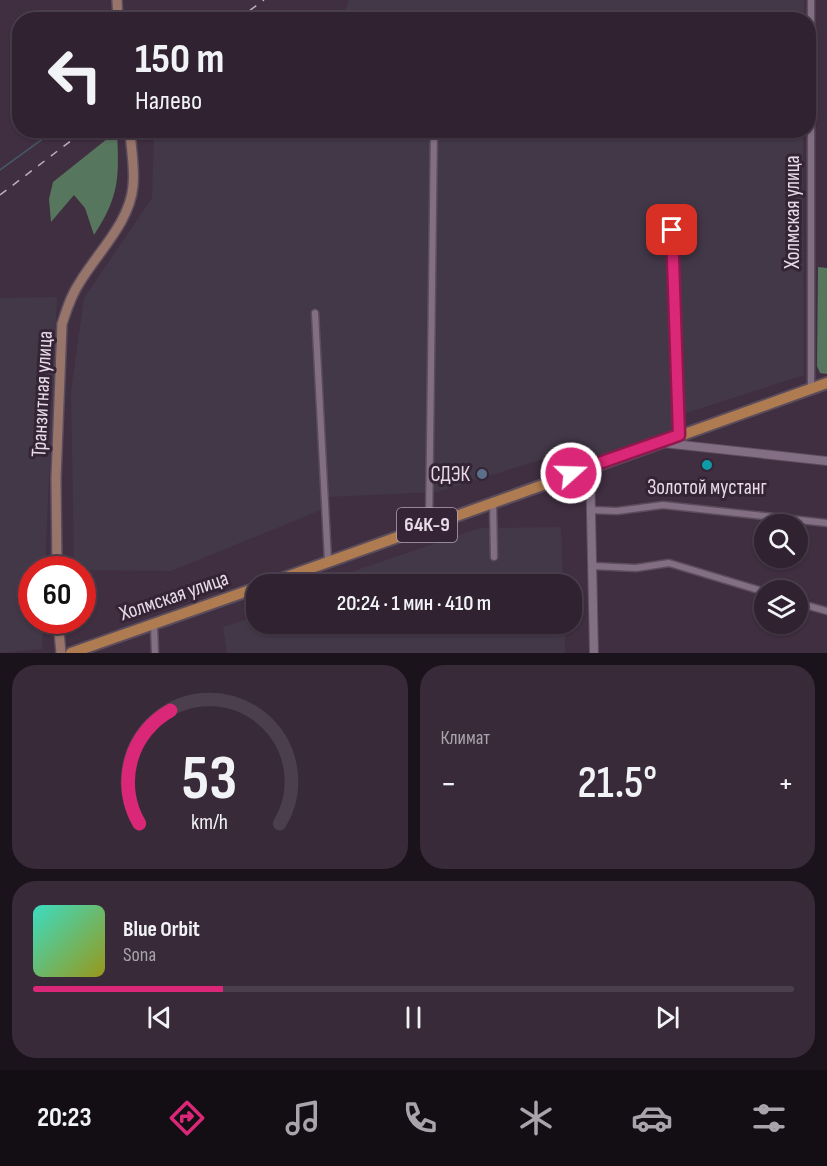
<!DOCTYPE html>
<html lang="ru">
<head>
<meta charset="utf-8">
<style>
	:root { --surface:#302231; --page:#382a39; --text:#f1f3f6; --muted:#a8a4ab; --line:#4b3f4d; --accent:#db2777 }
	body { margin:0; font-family:"Sofia Sans Condensed",sans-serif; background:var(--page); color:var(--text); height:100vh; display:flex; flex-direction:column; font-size:22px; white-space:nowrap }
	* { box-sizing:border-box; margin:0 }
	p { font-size:20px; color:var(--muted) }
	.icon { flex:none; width:33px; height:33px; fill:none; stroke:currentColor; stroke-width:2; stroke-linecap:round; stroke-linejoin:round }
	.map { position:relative; height:653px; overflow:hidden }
	.details { display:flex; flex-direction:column; gap:12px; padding:12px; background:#1a131b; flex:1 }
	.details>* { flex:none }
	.banner { position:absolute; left:12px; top:12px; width:804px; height:126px; border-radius:24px; box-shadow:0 2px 4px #0004,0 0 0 2px var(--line); background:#302231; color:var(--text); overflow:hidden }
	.fabs { position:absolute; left:754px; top:514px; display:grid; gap:12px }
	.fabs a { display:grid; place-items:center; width:54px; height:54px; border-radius:50%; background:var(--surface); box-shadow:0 2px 4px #0004,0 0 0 2px var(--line); font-size:30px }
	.speed { position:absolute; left:18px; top:556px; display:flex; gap:12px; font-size:30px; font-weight:700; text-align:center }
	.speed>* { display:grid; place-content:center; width:78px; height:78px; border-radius:50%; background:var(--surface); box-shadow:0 2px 4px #0004,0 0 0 2px var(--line); line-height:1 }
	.speed .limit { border:9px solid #d22; background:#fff; color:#111 }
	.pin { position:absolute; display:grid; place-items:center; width:51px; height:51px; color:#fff; margin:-26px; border-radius:12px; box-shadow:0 3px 9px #0006 }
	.me { position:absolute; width:66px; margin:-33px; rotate:70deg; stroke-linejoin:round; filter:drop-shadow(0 0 4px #0008) }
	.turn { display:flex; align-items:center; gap:21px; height:126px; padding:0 24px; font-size:27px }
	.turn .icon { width:78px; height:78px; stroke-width:2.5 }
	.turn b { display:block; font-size:42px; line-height:51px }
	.big { font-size:45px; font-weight:600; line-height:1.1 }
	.details .widget { flex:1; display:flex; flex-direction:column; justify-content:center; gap:9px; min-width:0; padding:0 21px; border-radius:24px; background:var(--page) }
	.details .dial { align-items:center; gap:0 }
	.dial svg { height:156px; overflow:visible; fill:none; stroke:var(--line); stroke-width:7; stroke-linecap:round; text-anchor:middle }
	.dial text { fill:var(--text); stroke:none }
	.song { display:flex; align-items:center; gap:18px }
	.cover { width:72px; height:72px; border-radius:9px; background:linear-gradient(135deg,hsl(170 70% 55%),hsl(60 70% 35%)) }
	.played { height:6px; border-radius:3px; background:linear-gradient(90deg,var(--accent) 25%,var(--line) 25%) }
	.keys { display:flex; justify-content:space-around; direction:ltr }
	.heat { display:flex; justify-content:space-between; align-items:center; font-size:33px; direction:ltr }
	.details .tiles { flex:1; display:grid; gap:12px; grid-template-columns:1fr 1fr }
	.widget:last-child { grid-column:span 2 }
	.trip { position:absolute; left:246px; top:574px; width:336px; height:60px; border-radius:24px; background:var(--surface); box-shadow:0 2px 4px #0004,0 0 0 2px var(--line); font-weight:600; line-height:60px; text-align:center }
	.menu { display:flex; height:96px; justify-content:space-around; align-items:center; background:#130e14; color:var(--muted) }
	.menu .icon { width:42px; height:42px }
	.menu .active { color:var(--accent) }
	.menu b { font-size:27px; color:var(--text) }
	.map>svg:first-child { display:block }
	.industrial { fill:#433848 }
	.forest { fill:#57765e }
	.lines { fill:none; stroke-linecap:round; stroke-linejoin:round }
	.stream { stroke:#455d6b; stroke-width:1.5 }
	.minor-casing { stroke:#5c4d5d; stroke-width:9 }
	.tertiary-casing { stroke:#5c4d5d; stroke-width:10 }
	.secondary-casing { stroke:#5c4d5d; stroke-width:12 }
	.primary-casing { stroke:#5c4d5d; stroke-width:14 }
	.minor { stroke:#836f84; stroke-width:6 }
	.tertiary { stroke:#836f84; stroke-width:8 }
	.secondary { stroke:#98756a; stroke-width:9 }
	.primary { stroke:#ae7c50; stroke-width:10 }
	.rail { stroke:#bcafbd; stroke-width:1.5; stroke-dasharray:8 8; stroke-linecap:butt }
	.route-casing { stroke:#8e194d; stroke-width:15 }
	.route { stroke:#db2777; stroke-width:10 }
	.culture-dot { fill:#0f9aa8; stroke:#352436; stroke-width:2 }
	.service-dot { fill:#5c6f8a; stroke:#352436; stroke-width:2 }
	.labels { text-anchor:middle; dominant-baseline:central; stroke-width:6; stroke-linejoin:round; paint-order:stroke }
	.shield { fill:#352436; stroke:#b2a4b2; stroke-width:1.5 }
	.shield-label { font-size:20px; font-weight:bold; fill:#e7dbe7 }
	.street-label { font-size:21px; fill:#e7dbe7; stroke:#352436 }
	.poi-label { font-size:21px; fill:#e7dbe7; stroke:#352436; text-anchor:end }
</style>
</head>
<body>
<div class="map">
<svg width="827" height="653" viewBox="0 0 827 653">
	<rect width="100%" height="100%" fill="#402e41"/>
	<path class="industrial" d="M 349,0 L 804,0 L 804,20 L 341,20 Z
		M 154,131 L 803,131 L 804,375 L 680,415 L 679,428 L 560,470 L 556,455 L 437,492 L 327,497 L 326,508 L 171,571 L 74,570 L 71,391 L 84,298 L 152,198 Z
		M 57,297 L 45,570 L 32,570 L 32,621 L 43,621 L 42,649 L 0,653 L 0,298 Z
		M 561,527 L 563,585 L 313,585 L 480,528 Z
		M 256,616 L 256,624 L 565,624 L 565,653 L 227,653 L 223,627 Z"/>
	<path class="forest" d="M 117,131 C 119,177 120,195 94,235 L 85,208 L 74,195 L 51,222 L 49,199 L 53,182 Z
		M 818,267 L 827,268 L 827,374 L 820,373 L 817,366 Z"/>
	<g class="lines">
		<path class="stream" d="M 14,98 L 20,98
			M 0,170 L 55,130"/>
		<defs>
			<path id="minor" d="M 811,0 L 811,389
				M 424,19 L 425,20
				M 672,229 L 679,435
				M 315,313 L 328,561
				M 493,501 L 494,557
				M 591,510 L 617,511 L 663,505 L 827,523
				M 429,524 L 434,130
				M 593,566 L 636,568 L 669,563 L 765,592
				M 798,603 L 827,611
				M 154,625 L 155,653"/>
			<path id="tertiary" d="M 663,443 L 827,461
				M 590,466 L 594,653"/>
			<path id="secondary" d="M 117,0 L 118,20
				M 57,570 L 56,478 L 62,324 C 67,309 71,295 80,282 C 98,252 130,222 133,186 C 135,168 131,149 130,130
				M 58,621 L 61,653"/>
			<path id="primary" d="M 264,585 L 827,383
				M 71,653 L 256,588"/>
		</defs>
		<use href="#minor" class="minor-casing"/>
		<use href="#tertiary" class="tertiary-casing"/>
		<use href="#secondary" class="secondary-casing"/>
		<use href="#primary" class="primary-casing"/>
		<use href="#minor" class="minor"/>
		<use href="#tertiary" class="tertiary"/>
		<use href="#secondary" class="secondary"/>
		<use href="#primary" class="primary"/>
		<path class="rail" d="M 237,20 L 264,0
			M 0,195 L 85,130"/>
	</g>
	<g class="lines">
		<defs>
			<path id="route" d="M 571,473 L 679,435 L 672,230"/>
		</defs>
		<use href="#route" class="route-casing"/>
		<use href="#route" class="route"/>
	</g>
	<circle class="culture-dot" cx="707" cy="465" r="6"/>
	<circle class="service-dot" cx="482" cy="474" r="6"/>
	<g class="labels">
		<rect class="shield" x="397" y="508" width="60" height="34" rx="4.5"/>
		<g class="shield-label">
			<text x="427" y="525">64К-9</text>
		</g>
		<g class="street-label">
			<text transform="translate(792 212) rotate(-90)">Холмская улица</text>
			<text transform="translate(42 394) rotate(-87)">Транзитная улица</text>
			<text transform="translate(174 596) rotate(-19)">Холмская улица</text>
		</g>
		<g class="poi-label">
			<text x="470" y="474">СДЭК</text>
			<text x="707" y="487" text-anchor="middle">Золотой мустанг</text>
		</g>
	</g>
</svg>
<div class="fabs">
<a><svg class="icon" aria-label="search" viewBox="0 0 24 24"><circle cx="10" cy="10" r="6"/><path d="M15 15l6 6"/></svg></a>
<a><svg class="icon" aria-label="layers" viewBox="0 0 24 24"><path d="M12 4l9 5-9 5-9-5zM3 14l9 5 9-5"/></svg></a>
</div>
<div class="speed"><div class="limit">60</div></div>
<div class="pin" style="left:672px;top:230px;background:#d93025"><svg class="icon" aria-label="arrive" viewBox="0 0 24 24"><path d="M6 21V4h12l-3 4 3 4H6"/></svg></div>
<svg class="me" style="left:571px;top:473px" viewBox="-20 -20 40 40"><circle r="17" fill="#db2777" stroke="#fff" stroke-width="3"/><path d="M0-11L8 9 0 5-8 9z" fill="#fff"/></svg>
<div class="trip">20:24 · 1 мин · 410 m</div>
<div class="banner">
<div class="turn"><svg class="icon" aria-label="left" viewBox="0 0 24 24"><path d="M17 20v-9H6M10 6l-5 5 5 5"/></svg><div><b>150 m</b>Налево</div></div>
</div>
</div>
<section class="details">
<div class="tiles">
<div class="widget dial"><svg viewBox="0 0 100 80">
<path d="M14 69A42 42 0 1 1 86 69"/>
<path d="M14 69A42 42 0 0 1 30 11" stroke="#db2777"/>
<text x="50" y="56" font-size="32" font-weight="700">53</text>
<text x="50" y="72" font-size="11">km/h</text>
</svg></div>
<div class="widget"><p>Климат</p>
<div class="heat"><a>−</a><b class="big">21.5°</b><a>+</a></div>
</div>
<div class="widget">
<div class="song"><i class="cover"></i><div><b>Blue Orbit</b><p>Sona</p></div></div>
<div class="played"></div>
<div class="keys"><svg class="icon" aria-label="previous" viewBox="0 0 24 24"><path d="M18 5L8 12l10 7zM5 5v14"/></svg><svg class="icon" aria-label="pause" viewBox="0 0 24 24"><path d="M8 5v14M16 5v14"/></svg><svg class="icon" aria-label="next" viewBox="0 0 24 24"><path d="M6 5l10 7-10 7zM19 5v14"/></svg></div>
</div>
</div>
</section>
<nav class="menu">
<b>20:23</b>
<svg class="icon active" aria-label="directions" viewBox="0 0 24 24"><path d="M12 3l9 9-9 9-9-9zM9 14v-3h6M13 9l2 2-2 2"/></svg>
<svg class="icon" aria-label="music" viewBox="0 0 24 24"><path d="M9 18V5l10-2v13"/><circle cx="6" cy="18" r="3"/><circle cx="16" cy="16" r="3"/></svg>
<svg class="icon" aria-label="phone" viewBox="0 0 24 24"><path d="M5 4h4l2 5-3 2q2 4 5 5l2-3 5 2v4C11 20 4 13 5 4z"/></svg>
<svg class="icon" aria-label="climate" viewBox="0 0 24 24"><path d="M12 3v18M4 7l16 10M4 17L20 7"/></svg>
<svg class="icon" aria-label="car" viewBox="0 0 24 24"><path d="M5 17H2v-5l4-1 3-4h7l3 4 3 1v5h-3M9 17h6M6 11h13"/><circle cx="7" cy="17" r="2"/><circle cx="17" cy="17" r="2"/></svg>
<svg class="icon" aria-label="filters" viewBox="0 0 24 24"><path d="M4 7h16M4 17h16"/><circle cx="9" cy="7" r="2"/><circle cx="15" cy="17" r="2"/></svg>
</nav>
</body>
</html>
